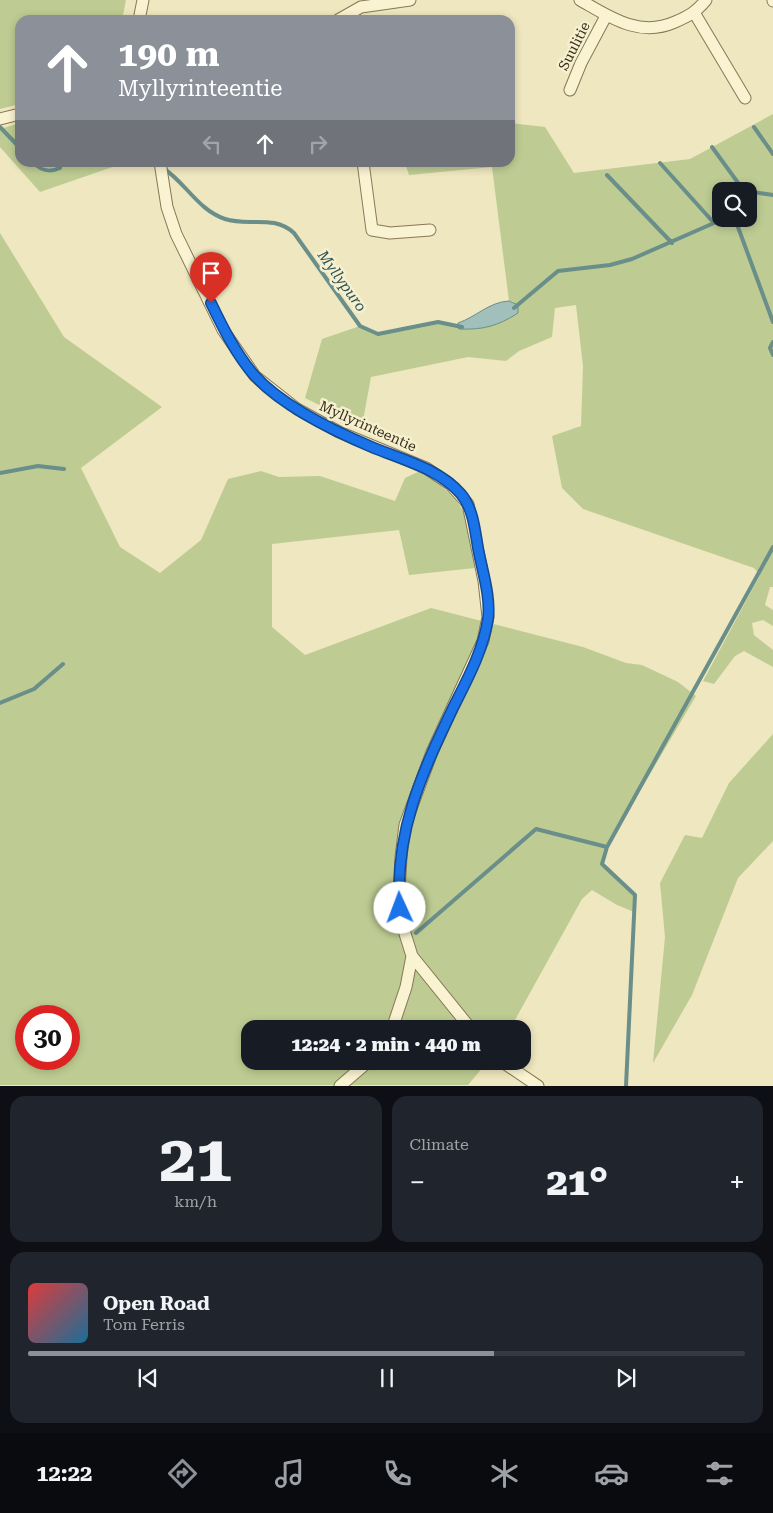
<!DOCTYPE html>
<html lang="en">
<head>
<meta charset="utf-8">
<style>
	:root { --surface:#171b24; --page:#20242c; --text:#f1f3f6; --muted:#9ea1a6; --line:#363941; --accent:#8c9099 }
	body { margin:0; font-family:"Roboto Serif",serif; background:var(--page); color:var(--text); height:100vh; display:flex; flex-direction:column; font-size:19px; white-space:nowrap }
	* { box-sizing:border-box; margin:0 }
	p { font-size:16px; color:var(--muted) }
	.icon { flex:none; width:28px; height:28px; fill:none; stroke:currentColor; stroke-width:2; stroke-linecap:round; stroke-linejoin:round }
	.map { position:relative; height:1086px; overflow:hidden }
	.details { display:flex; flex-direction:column; gap:10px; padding:10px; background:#0d0f14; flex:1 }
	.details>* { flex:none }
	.guide { position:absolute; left:15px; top:15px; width:500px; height:152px; border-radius:15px; box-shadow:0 2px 8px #0003; background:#8c9099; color:#fff; overflow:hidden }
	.controls { position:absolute; left:712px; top:182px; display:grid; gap:10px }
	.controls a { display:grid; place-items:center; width:45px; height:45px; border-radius:10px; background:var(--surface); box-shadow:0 2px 8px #0003; font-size:25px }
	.speed { position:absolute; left:15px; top:1005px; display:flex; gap:10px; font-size:25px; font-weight:700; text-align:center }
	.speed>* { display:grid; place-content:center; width:65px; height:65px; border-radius:50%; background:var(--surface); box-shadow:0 2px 8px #0003; line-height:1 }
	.speed .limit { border:8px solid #d22; background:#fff; color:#111 }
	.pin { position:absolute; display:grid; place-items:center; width:42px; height:42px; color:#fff; margin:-51px -21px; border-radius:50% 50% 50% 0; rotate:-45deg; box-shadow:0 0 5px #0007 }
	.pin .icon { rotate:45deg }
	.me { position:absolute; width:55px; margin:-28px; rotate:358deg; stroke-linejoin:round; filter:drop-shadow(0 0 4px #0008) }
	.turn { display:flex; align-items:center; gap:18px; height:105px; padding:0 20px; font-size:22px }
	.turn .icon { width:65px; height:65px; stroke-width:2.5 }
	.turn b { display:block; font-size:35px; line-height:42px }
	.lanes { display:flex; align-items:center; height:48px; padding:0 20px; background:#0003; justify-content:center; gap:25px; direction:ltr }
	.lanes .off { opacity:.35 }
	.big { font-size:38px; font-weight:800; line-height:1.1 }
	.details .widget { flex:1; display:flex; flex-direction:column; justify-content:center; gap:8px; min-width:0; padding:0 18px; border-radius:15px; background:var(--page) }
	.details .dial { align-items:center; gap:0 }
	.dial b { font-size:65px; line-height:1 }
	.song { display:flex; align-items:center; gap:15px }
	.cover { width:60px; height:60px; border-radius:8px; background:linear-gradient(135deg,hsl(0 70% 55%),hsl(200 70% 35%)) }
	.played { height:5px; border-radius:2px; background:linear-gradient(90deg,var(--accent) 65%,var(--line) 65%) }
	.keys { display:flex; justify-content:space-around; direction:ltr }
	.heat { display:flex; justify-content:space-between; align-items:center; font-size:28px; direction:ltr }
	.details .tiles { flex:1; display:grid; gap:10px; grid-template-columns:1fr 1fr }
	.widget:last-child { grid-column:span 2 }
	.trip { position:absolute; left:241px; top:1020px; width:290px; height:50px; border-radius:15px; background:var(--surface); box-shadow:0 2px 8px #0003; font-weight:800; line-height:50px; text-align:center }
	.tab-bar { display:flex; height:80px; justify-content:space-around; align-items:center; background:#090b0e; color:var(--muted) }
	.tab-bar .icon { width:35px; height:35px }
	.tab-bar .selected { color:var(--accent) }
	.tab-bar b { font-size:22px; color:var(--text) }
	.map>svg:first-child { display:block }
	.green { fill:#becc93; fill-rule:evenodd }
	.water { fill:#a2c0bb; stroke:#6a8e8a }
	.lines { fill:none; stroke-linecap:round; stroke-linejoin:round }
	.stream { stroke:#6a8e8a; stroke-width:4 }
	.minor-casing { stroke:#877757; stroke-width:13 }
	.minor { stroke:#f9f3d2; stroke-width:11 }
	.route-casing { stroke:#114b97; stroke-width:12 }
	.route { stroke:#1a73e8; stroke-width:9 }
	.labels { text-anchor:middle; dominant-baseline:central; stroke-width:5; stroke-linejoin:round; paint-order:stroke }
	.street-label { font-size:14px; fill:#362d1c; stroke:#f6f0cf }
	.water-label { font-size:15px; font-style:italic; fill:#2b5356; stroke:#f6f0cf }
</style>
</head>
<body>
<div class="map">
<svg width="773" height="1086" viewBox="0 0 773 1086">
	<rect width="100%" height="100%" fill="#eee7bf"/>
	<path class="green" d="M 0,0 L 126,0 L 122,20 L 20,20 L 20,104 L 0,109 Z
		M 773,114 L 773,587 L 770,587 L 765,605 L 773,610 L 773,626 L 763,620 L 752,623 L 754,635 L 773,650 L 773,667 L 744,651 L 735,656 L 714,684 L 703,681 L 760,575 L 754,568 L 583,509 L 562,488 L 552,436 L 581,426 L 583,366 L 576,305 L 555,308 L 552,337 L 519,351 L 506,361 L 468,357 L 371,377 L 362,426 L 305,398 L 322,339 L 360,326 L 378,334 L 438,322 L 460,329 L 514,302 L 509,301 L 492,167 L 409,175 L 405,163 L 510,162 L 510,123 L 545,127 L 574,173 L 690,159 ZM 721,191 L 749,191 L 749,219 L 721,219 Z
		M 20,123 L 20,162 L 124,163 L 40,192 L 0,147 L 0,129 Z
		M 0,233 L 64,337 L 162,407 L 81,468 L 120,547 L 160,573 L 201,540 L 228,479 L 261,471 L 279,477 L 320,476 L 395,501 L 405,478 L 420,471 C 469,503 467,513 475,568 L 409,575 L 399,530 L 272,544 L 272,627 L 305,655 L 431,608 L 583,647 L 626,663 L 642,665 L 678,682 L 696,696 L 607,847 L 602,864 L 635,895 L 634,912 L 617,905 L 592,890 L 582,899 L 510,1029 L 250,1029 L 250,1061 L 488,1061 L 468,1085 L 0,1085 ZM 26,1016 L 69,1016 L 69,1059 L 26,1059 Z
		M 773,734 L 773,841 L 738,878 L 692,995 L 653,1063 L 665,937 L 660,883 L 685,835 L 702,838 L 729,783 Z"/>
	<path class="water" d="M 509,301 L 518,305 L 518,313 C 498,326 483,330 459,329 L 457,327 L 458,323 C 476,317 489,302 509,301 Z"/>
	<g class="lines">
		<path class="stream" d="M 0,127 L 20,148
			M 754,127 L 773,154
			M 712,147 L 744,191
			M 33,162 C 41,171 49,173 60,168 L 60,162
			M 660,163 L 714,223
			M 163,168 C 186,183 198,210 225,219 C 249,227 273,214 294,233 L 360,326 L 378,334 L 438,322 L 462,327
			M 607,175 L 672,243
			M 746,191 L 773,195
			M 735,219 L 773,322
			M 514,308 L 558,271 L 610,265 L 632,259 L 714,223 L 721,215
			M 773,342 L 770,348 L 773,355
			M 0,473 L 38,466 L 64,469
			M 0,703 L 34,689 L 63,664
			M 416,933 L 536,829 L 607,847
			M 626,1086 L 635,895 L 602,864 L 607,847 L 773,547"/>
		<defs>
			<path id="minor" d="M 580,0 C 610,17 639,38 675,22 C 689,16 696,12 706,0
				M 773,0 L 773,1
				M 695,14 L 745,98
				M 139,20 L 143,0
				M 338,20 L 361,7 L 410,0
				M 570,90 L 581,63 L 606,16
				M 0,119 L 20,114
				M 160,162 L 167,207 L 176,234 L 223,330 L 255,376 L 297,409 L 339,432 L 426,468 L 450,484 L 468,504 L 484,581 L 488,617 L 483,641 L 432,752 L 405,825 L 401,857 L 399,892 L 402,924 L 412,956 L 471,1029
				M 363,162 L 372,230 L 390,233 L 430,230
				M 392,1029 L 406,987 L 412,956
				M 501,1061 L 538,1086
				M 340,1086 L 369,1061"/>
		</defs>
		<use href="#minor" class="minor-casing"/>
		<use href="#minor" class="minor"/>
	</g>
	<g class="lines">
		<defs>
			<path id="route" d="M 211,303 C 223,328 236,354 254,375 C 282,406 336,432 374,448 C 404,460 439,469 461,494 C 473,508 475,530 478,548 C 482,570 491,597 488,619 C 483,651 467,680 453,708 C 422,773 394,833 400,908"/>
		</defs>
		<use href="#route" class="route-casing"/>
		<use href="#route" class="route"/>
	</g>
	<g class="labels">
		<g class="street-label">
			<text transform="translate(574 46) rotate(-63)">Suulitie</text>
			<text transform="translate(368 426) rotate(24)">Myllyrinteentie</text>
		</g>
		<g class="water-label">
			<text transform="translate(342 281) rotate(54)">Myllypuro</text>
		</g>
	</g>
</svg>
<div class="controls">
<a><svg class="icon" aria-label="search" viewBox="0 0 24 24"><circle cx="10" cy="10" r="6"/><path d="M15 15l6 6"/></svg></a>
</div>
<div class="speed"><div class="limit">30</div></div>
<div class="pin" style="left:211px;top:303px;background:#d93025"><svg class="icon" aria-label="arrive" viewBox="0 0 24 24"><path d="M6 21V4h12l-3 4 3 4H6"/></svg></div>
<svg class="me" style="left:400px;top:908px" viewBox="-20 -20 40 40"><circle r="19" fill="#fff"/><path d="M0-13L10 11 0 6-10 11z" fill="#1a73e8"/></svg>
<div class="trip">12:24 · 2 min · 440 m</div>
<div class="guide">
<div class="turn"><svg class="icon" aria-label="ahead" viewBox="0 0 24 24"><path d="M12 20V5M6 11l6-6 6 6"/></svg><div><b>190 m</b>Myllyrinteentie</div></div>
<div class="lanes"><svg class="icon off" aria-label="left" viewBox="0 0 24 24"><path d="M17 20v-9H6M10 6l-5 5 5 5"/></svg><svg class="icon" aria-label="ahead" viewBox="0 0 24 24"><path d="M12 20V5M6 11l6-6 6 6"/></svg><svg class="icon off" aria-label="right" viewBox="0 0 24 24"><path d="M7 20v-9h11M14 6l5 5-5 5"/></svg></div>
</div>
</div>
<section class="details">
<div class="tiles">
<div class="widget dial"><b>21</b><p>km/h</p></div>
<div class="widget"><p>Climate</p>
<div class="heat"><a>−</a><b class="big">21°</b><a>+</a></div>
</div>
<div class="widget">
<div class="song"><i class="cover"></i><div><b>Open Road</b><p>Tom Ferris</p></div></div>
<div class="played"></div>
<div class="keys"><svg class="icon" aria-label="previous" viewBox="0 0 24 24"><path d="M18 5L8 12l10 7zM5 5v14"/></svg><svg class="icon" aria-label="pause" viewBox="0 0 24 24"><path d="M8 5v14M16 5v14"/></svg><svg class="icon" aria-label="next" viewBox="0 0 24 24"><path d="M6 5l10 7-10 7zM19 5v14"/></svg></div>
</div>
</div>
</section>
<nav class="tab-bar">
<b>12:22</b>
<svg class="icon selected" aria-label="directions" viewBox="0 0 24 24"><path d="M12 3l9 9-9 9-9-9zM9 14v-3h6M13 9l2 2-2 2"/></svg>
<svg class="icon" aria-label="music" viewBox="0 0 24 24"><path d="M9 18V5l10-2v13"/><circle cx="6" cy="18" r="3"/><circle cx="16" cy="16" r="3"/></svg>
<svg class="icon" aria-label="phone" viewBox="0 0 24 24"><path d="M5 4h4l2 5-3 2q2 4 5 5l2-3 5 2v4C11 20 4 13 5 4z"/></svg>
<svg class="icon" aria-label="climate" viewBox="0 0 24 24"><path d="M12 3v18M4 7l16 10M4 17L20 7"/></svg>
<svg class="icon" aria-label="car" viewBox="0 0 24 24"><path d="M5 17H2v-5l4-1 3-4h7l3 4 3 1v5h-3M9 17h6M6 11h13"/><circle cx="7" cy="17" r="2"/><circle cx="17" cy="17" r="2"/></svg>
<svg class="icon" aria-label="filters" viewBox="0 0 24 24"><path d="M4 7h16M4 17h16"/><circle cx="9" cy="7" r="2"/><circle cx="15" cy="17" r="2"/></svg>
</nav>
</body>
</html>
